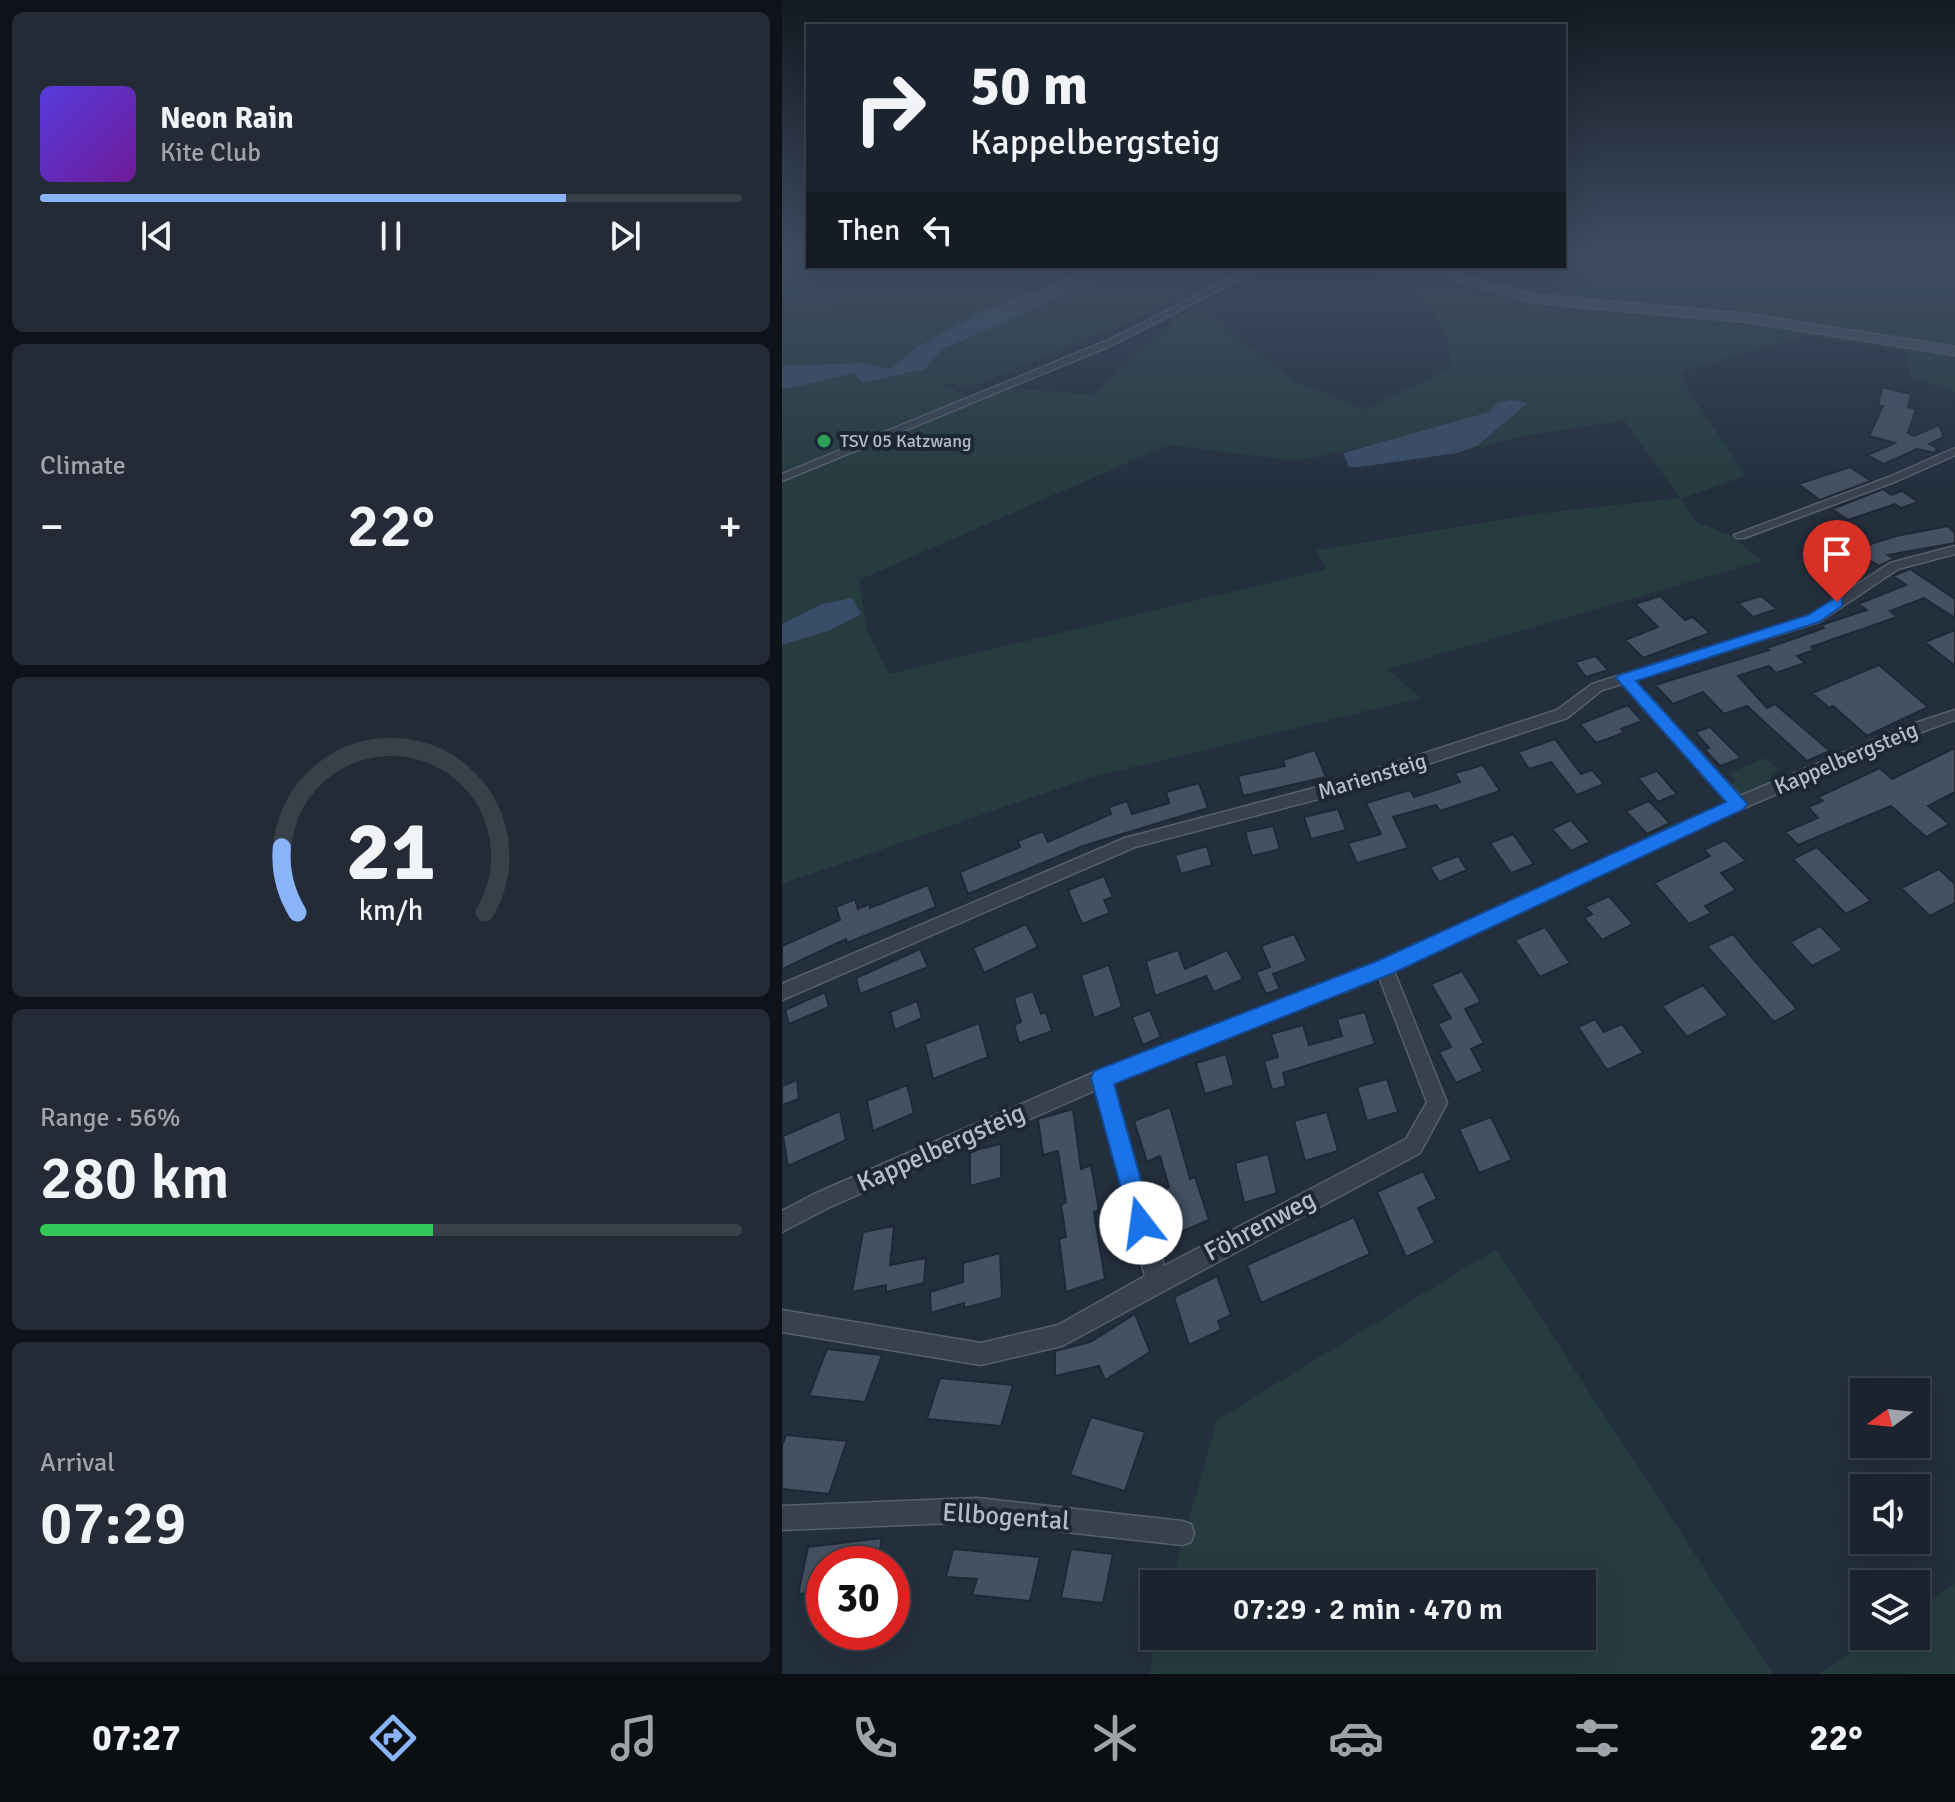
<!DOCTYPE html>
<html lang="en">
<head>
<meta charset="utf-8">
<style>
	:root { --surface:#1b232e; --page:#242b36; --text:#f1f3f6; --muted:#a0a4aa; --line:#39404a; --accent:#8ab4f8 }
	body { margin:0; font-family:Signika,sans-serif; background:var(--page); color:var(--text); height:100vh; display:flex; flex-direction:column; font-size:30px; white-space:nowrap }
	* { box-sizing:border-box; margin:0 }
	p { font-size:26px; color:var(--muted) }
	.icon { flex:none; width:44px; height:44px; fill:none; stroke:currentColor; stroke-width:2; stroke-linecap:round; stroke-linejoin:round }
	.map { position:relative; flex:1; overflow:hidden }
	.panel { display:flex; flex-direction:column; gap:12px; padding:12px; background:#0f1319; width:782px }
	.panel>* { flex:none }
	.hud { position:absolute; left:24px; top:24px; width:760px; height:244px; border-radius:0px; box-shadow:0 8px 32px #0002,0 0 0 2px var(--line); background:#1b232e; color:var(--text); overflow:hidden }
	.needle { width:52px; rotate:255deg }
	.controls { position:absolute; left:1068px; top:1378px; display:grid; gap:16px }
	.controls a { display:grid; place-items:center; width:80px; height:80px; border-radius:0px; background:var(--surface); box-shadow:0 8px 32px #0002,0 0 0 2px var(--line); font-size:40px }
	.speed { position:absolute; left:24px; top:1546px; display:flex; gap:16px; font-size:40px; font-weight:700; text-align:center }
	.speed>* { display:grid; place-content:center; width:104px; height:104px; border-radius:50%; background:var(--surface); box-shadow:0 8px 32px #0002,0 0 0 2px var(--line); line-height:1 }
	.speed .limit { border:12px solid #d22; background:#fff; color:#111 }
	.pin { position:absolute; display:grid; place-items:center; width:68px; height:68px; color:#fff; margin:-82px -34px; border-radius:50% 50% 50% 0; rotate:-45deg; box-shadow:0 0 8px #0007 }
	.pin .icon { rotate:45deg }
	.me { position:absolute; width:88px; margin:-44px; rotate:345deg; stroke-linejoin:round; filter:drop-shadow(0 0 6px #0008) }
	.turn { display:flex; align-items:center; gap:28px; height:168px; padding:0 32px; font-size:36px }
	.turn .icon { width:104px; height:104px; stroke-width:2.5 }
	.turn b { display:block; font-size:56px; line-height:68px }
	.then { display:flex; align-items:center; height:76px; padding:0 32px; background:#0003; gap:16px; font-size:30px }
	.big { font-size:60px; font-weight:600; line-height:1.1 }
	.panel .tile { flex:1; display:flex; flex-direction:column; justify-content:center; gap:12px; min-width:0; padding:0 28px; border-radius:12px; background:var(--page) }
	.panel .dial { align-items:center; gap:0 }
	.dial svg { height:208px; overflow:visible; fill:none; stroke:var(--line); stroke-width:7; stroke-linecap:round; text-anchor:middle }
	.dial text { fill:var(--text); stroke:none }
	.song { display:flex; align-items:center; gap:24px }
	.cover { width:96px; height:96px; border-radius:12px; background:linear-gradient(135deg,hsl(250 70% 55%),hsl(280 70% 35%)) }
	.played { height:8px; border-radius:4px; background:linear-gradient(90deg,var(--accent) 75%,var(--line) 75%) }
	.keys { display:flex; justify-content:space-around; direction:ltr }
	.heat { display:flex; justify-content:space-between; align-items:center; font-size:44px; direction:ltr }
	.charge { height:12px; border-radius:6px; background:linear-gradient(90deg,#34c759 56%,var(--line) 0) }
	.trip { position:absolute; left:358px; top:1570px; width:456px; height:80px; border-radius:0px; background:var(--surface); box-shadow:0 8px 32px #0002,0 0 0 2px var(--line); font-weight:600; line-height:80px; text-align:center }
	.menu { display:flex; height:128px; justify-content:space-around; align-items:center; background:#0b0e12; color:var(--muted) }
	.menu .icon { width:56px; height:56px }
	.menu .active { color:var(--accent) }
	.menu b { font-size:36px; color:var(--text) }
	main { display:flex; flex:1; min-height:0 }
	.map>svg:first-child { display:block }
	.green { fill:#263c3f; fill-rule:evenodd }
	.water { fill:#394c67 }
	.building { fill:#455162; stroke:#1f2835; stroke-width:2 }
	.lines { fill:none; stroke-linecap:round; stroke-linejoin:round }
	.minor-casing { stroke:#565f6c; stroke-width:3 }
	.secondary-casing { stroke:#565f6c; stroke-width:3 }
	.minor { fill:#38414e; fill-rule:evenodd }
	.secondary { fill:#465061; fill-rule:evenodd }
	.route { fill:#1a73e8; stroke:#114b97; stroke-width:2 }
	.leisure-dot { fill:#2e9e5b; stroke:#1d2633; stroke-width:3 }
	.labels { text-anchor:middle; dominant-baseline:central; stroke-width:8; stroke-linejoin:round; paint-order:stroke }
	.far-poi-label { font-size:18px; fill:#b4bcc9; stroke:#1d2633; text-anchor:start }
	.street-label { font-size:22px; fill:#b4bcc9; stroke:#1d2633 }
	.near-street-label { font-size:26px; fill:#b4bcc9; stroke:#1d2633 }
</style>
</head>
<body>
<main>
<section class="panel">
<div class="tile">
<div class="song"><i class="cover"></i><div><b>Neon Rain</b><p>Kite Club</p></div></div>
<div class="played"></div>
<div class="keys"><svg class="icon" aria-label="previous" viewBox="0 0 24 24"><path d="M18 5L8 12l10 7zM5 5v14"/></svg><svg class="icon" aria-label="pause" viewBox="0 0 24 24"><path d="M8 5v14M16 5v14"/></svg><svg class="icon" aria-label="next" viewBox="0 0 24 24"><path d="M6 5l10 7-10 7zM19 5v14"/></svg></div>
</div>
<div class="tile"><p>Climate</p>
<div class="heat"><a>−</a><b class="big">22°</b><a>+</a></div>
</div>
<div class="tile dial"><svg viewBox="0 0 100 80">
<path d="M14 69A42 42 0 1 1 86 69"/>
<path d="M14 69A42 42 0 0 1 8 44" stroke="#8ab4f8"/>
<text x="50" y="56" font-size="32" font-weight="700">21</text>
<text x="50" y="72" font-size="11">km/h</text>
</svg></div>
<div class="tile"><p>Range · 56%</p><b class="big">280 km</b><div class="charge"></div></div>
<div class="tile"><p>Arrival</p><b class="big">07:29</b></div>
</section>
<div class="map">
<svg width="1173" height="1674" viewBox="0 0 1173 1674">
	<rect width="100%" height="100%" fill="#242f3e"/>
	<path class="green" d="M 782,254 L 1173,254 L 1173,392 L 1128,377 L 1124,351 L 1024,336 L 899,371 L 906,390 L 964,475 L 899,499 L 914,522 L 949,536 L 980,561 L 606,669 L 638,698 L 306,778 L 0,884 L 0,390 C 23,383 50,374 74,373 C 116,371 126,386 159,351 L 350,266 L 452,266 L 433,285 L 192,386 L 159,383 L 188,397 L 219,387 L 311,395 L 405,309 L 417,308 L 515,382 L 584,409 L 669,367 L 665,334 L 647,306 L 578,266 L 608,266 L 771,309 L 784,298 L 748,293 L 640,266 L 782,266 ZM 708,412 L 722,425 L 695,446 L 697,447 L 742,436 L 842,420 L 898,498 L 762,513 L 534,550 L 545,569 L 107,674 L 85,631 L 77,580 L 386,445 L 515,461 L 632,435 Z
		M 26,255 L 26,266 L 311,266 L 199,312 L 137,346 L 108,369 L 80,363 L 0,366 L 0,259 Z
		M 983,758 L 996,770 L 988,774 L 996,782 L 961,797 L 945,786 L 954,781 L 947,773 Z
		M 714,1249 L 991,1674 L 367,1674 L 375,1636 L 800,1636 L 800,1584 L 389,1584 L 435,1420 Z
		M 1173,1584 L 1173,1674 L 1036,1674 L 1094,1636 L 1134,1636 L 1134,1610 Z"/>
	<path class="water" d="M 311,266 L 350,266 L 159,350 L 143,369 L 80,383 L 72,373 L 0,390 L 0,366 L 80,363 L 108,369 L 137,346 L 199,312 Z
		M 729,400 L 746,403 L 695,446 L 675,453 L 577,467 L 567,467 L 561,453 L 707,412 L 715,403 Z
		M 70,598 L 79,614 L 49,630 L 0,645 L 0,624 L 40,604 Z"/>
	<path class="building" d="M 1100,387 L 1129,394 L 1126,407 L 1134,409 L 1126,433 L 1132,436 L 1157,425 L 1162,437 L 1147,444 L 1155,448 L 1153,453 L 1135,449 L 1102,464 L 1086,455 L 1113,443 L 1087,436 L 1101,406 L 1096,405 Z
		M 1068,467 L 1089,481 L 1038,500 L 1016,484 Z
		M 1101,489 L 1109,495 L 1120,491 L 1136,502 L 1119,508 L 1113,504 L 1066,520 L 1050,509 Z
		M 1166,526 L 1173,533 L 1173,543 L 1106,555 L 1112,559 L 1097,566 L 1089,561 L 1069,571 L 1051,561 L 1055,559 L 1054,555 L 1114,536 Z
		M 1128,569 L 1173,599 L 1173,618 L 1142,598 L 1108,611 L 1115,617 L 1029,647 L 1032,650 L 1015,656 L 1023,663 L 994,673 L 987,666 L 956,676 L 985,708 L 993,704 L 1048,751 L 1025,761 L 965,706 L 942,714 L 921,692 L 891,704 L 873,685 L 987,650 L 985,648 L 1042,628 L 1039,625 L 1085,610 L 1076,604 L 1124,585 L 1111,576 Z
		M 878,596 L 903,620 L 911,617 L 928,633 L 861,658 L 843,640 L 876,627 L 853,604 Z
		M 979,596 L 995,609 L 971,617 L 956,603 Z
		M 1173,630 L 1173,666 L 1143,642 Z
		M 814,656 L 826,670 L 804,677 L 793,662 Z
		M 1097,665 L 1146,707 L 1085,736 L 1051,706 L 1047,708 L 1030,693 Z
		M 846,705 L 860,721 L 839,729 L 842,733 L 814,743 L 798,724 Z
		M 928,727 L 959,758 L 938,766 L 923,750 L 927,748 L 913,732 Z
		M 773,739 L 799,774 L 810,770 L 822,784 L 795,795 L 769,762 L 747,769 L 736,752 Z
		M 1173,748 L 1173,792 L 1146,806 L 1167,824 L 1144,837 L 1109,806 L 1016,845 L 1003,832 L 1036,818 L 1026,807 L 1041,801 L 1036,797 L 1098,768 L 1110,779 Z
		M 533,750 L 544,777 L 461,796 L 456,776 L 503,766 L 501,760 Z
		M 701,765 L 718,791 L 658,811 L 654,805 L 611,817 L 626,848 L 575,863 L 566,843 L 599,834 L 584,803 L 628,790 L 632,797 L 678,782 L 673,773 Z
		M 875,771 L 895,794 L 876,802 L 856,778 Z
		M 417,783 L 426,808 L 301,846 L 186,894 L 178,872 L 238,847 L 236,841 L 261,831 L 266,842 L 329,814 L 327,807 L 345,801 L 350,814 L 387,803 L 384,792 Z
		M 867,801 L 888,823 L 865,834 L 844,811 Z
		M 556,809 L 564,830 L 529,839 L 522,817 Z
		M 789,820 L 808,842 L 789,851 L 770,829 Z
		M 491,826 L 498,849 L 470,856 L 463,832 Z
		M 731,834 L 752,864 L 729,873 L 708,843 Z
		M 943,840 L 964,861 L 939,873 L 954,890 L 923,906 L 929,913 L 907,924 L 872,883 L 928,856 L 922,850 Z
		M 425,846 L 430,865 L 399,874 L 393,855 Z
		M 1035,847 L 1089,901 L 1064,914 L 1011,859 Z
		M 676,856 L 685,870 L 657,882 L 648,867 Z
		M 1157,869 L 1173,884 L 1173,903 L 1148,916 L 1119,888 Z
		M 322,876 L 331,897 L 322,900 L 328,913 L 300,924 L 286,890 Z
		M 146,885 L 154,907 L 65,943 L 64,939 L 0,969 L 0,946 L 58,920 L 54,907 L 73,899 L 76,909 L 87,904 L 88,908 Z
		M 827,896 L 851,924 L 820,940 L 802,918 L 810,914 L 803,907 Z
		M 244,924 L 256,947 L 202,973 L 191,948 Z
		M 1038,926 L 1061,950 L 1030,966 L 1008,942 Z
		M 763,927 L 788,963 L 758,977 L 733,940 Z
		M 512,934 L 525,961 L 491,974 L 498,989 L 484,994 L 474,972 L 488,967 L 479,946 Z
		M 951,934 L 973,961 L 1015,1009 L 992,1022 L 925,946 Z
		M 138,949 L 146,967 L 78,994 L 74,978 Z
		M 396,950 L 403,969 L 445,950 L 461,979 L 432,992 L 424,976 L 373,996 L 364,961 Z
		M 327,965 L 340,1007 L 312,1018 L 299,975 Z
		M 680,971 L 699,1002 L 683,1009 L 702,1043 L 689,1049 L 701,1071 L 674,1083 L 657,1052 L 669,1047 L 656,1024 L 669,1018 L 649,984 Z
		M 921,985 L 946,1015 L 905,1037 L 880,1006 Z
		M 251,991 L 259,1014 L 264,1012 L 270,1031 L 237,1043 L 232,1025 L 239,1022 L 232,998 Z
		M 43,992 L 47,1007 L 7,1024 L 3,1010 Z
		M 135,1001 L 140,1018 L 113,1030 L 108,1012 Z
		M 368,1010 L 379,1037 L 361,1045 L 350,1017 Z
		M 583,1012 L 593,1044 L 501,1073 L 504,1086 L 490,1090 L 482,1061 L 496,1057 L 489,1034 L 521,1025 L 527,1045 L 560,1036 L 555,1019 Z
		M 813,1019 L 822,1032 L 840,1024 L 861,1053 L 825,1070 L 796,1027 Z
		M 197,1023 L 206,1057 L 151,1079 L 143,1044 Z
		M 444,1054 L 452,1085 L 423,1094 L 414,1063 Z
		M 605,1079 L 616,1112 L 585,1121 L 575,1087 Z
		M 15,1080 L 17,1099 L 0,1105 L 0,1086 Z
		M 125,1085 L 132,1113 L 91,1131 L 85,1101 Z
		M 388,1107 L 408,1179 L 413,1177 L 427,1220 L 389,1236 L 376,1192 L 387,1187 L 378,1156 L 365,1162 L 352,1121 Z
		M 291,1109 L 299,1169 L 309,1165 L 317,1210 L 312,1212 L 323,1279 L 284,1292 L 277,1239 L 284,1237 L 279,1205 L 284,1202 L 276,1151 L 261,1155 L 256,1119 Z
		M 58,1111 L 64,1140 L 6,1166 L 1,1136 Z
		M 545,1112 L 556,1151 L 523,1161 L 512,1121 Z
		M 709,1117 L 730,1160 L 697,1173 L 677,1129 Z
		M 219,1144 L 219,1178 L 188,1186 L 188,1151 Z
		M 486,1154 L 495,1193 L 462,1203 L 453,1163 Z
		M 641,1171 L 655,1199 L 636,1208 L 653,1243 L 624,1257 L 595,1192 Z
		M 572,1217 L 588,1254 L 479,1303 L 465,1265 Z
		M 112,1226 L 108,1265 L 144,1258 L 142,1283 L 104,1292 L 104,1285 L 70,1292 L 81,1232 Z
		M 218,1253 L 220,1298 L 182,1308 L 182,1303 L 149,1313 L 148,1292 L 181,1282 L 181,1263 Z
		M 435,1276 L 449,1315 L 436,1321 L 439,1330 L 407,1345 L 392,1297 Z
		M 353,1314 L 368,1352 L 323,1380 L 317,1366 L 273,1376 L 273,1351 L 308,1342 Z
		M 45,1349 L 100,1355 L 83,1402 L 27,1396 Z
		M 158,1378 L 231,1385 L 219,1426 L 145,1419 Z
		M 309,1417 L 363,1432 L 343,1491 L 288,1475 Z
		M 4,1435 L 65,1441 L 47,1494 L 0,1489 L 0,1446 Z
		M 100,1538 L 95,1564 L 42,1564 L 42,1591 L 16,1594 L 26,1547 Z
		M 171,1549 L 258,1557 L 248,1601 L 190,1595 L 195,1579 L 164,1577 Z
		M 289,1549 L 331,1554 L 321,1603 L 279,1598 Z"/>
	<g class="lines">
		<defs>
			<path id="minor" d="M 474,266 L 485,266 L 328,346 L 0,481 L 0,474 L 322,342 Z
				M 1173,448 L 1173,455 L 1115,481 L 962,538 L 954,538 L 952,535 L 1107,477 Z
				M 1173,546 L 1173,554 L 1116,569 L 1037,622 L 852,680 L 958,796 L 1127,725 L 1173,710 L 1173,720 L 1137,733 L 948,814 L 612,971 L 665,1103 L 638,1153 L 280,1346 L 199,1365 L 0,1332 L 0,1310 L 199,1343 L 276,1325 L 363,1276 L 314,1090 L 46,1208 L 0,1232 L 0,1211 L 32,1194 L 313,1072 L 596,962 L 945,802 L 840,684 L 820,690 L 785,718 L 552,795 L 353,847 L 0,1000 L 0,984 L 343,838 L 551,783 L 775,710 L 810,684 L 1027,616 L 1108,563 ZM 597,977 L 645,1102 L 624,1139 L 382,1266 L 331,1083 Z
				M 195,1498 L 400,1521 L 409,1524 L 412,1533 L 409,1542 L 400,1545 L 195,1522 L 0,1530 L 0,1506 Z"/>
			<path id="secondary" d="M 623,266 L 643,266 L 754,295 L 966,314 L 1173,347 L 1173,355 L 966,322 L 754,303 Z"/>
		</defs>
		<use href="#minor" class="minor-casing"/>
		<use href="#secondary" class="secondary-casing"/>
		<use href="#minor" class="minor"/>
		<use href="#secondary" class="secondary"/>
	</g>
	<linearGradient id="sky" x2="0" y2="1"><stop stop-color="#141a22"/><stop offset="0.52" stop-color="#3f4d63"/><stop offset="1" stop-color="#3f4d63" stop-opacity="0"/></linearGradient>
	<rect width="1173" height="489" fill="url(#sky)"/>
	<path class="route" d="M 1055,597 L 1060,599 L 1060,606 L 1037,622 L 854,681 L 962,800 L 965,804 L 962,809 L 609,974 L 332,1084 L 371,1223 L 367,1232 L 359,1235 L 351,1232 L 309,1078 L 312,1071 L 595,961 L 944,802 L 834,678 L 837,675 L 1026,615 Z"/>
	<circle class="leisure-dot" cx="42" cy="441" r="8"/>
	<g class="labels">
		<g class="far-poi-label">
			<text x="58" y="441">TSV 05 Katzwang</text>
		</g>
		<g class="street-label">
			<text transform="translate(1064 758) rotate(-23)">Kappelbergsteig</text>
			<text transform="translate(590 776) rotate(-17)">Mariensteig</text>
		</g>
		<g class="near-street-label">
			<text transform="translate(159 1148) rotate(-24)">Kappelbergsteig</text>
			<text transform="translate(478 1226) rotate(-28)">Föhrenweg</text>
			<text transform="translate(224 1517) rotate(4)">Ellbogental</text>
		</g>
	</g>
</svg>
<div class="controls">
<a><svg class="needle" viewBox="-14 -14 28 28"><path d="M0-13l5 13h-10z" fill="#e53935"/><path d="M0 13l5-13h-10z" fill="#a0a4aa"/></svg></a>
<a><svg class="icon" aria-label="sound" viewBox="0 0 24 24"><path d="M4 9h4l5-4v14l-5-4H4zM17 9q2 3 0 6"/></svg></a>
<a><svg class="icon" aria-label="layers" viewBox="0 0 24 24"><path d="M12 4l9 5-9 5-9-5zM3 14l9 5 9-5"/></svg></a>
</div>
<div class="speed"><div class="limit">30</div></div>
<div class="pin" style="left:1055px;top:602px;background:#d93025"><svg class="icon" aria-label="arrive" viewBox="0 0 24 24"><path d="M6 21V4h12l-3 4 3 4H6"/></svg></div>
<svg class="me" style="left:359px;top:1223px" viewBox="-20 -20 40 40"><circle r="19" fill="#fff"/><path d="M0-13L10 11 0 6-10 11z" fill="#1a73e8"/></svg>
<div class="trip">07:29 · 2 min · 470 m</div>
<div class="hud">
<div class="turn"><svg class="icon" aria-label="right" viewBox="0 0 24 24"><path d="M7 20v-9h11M14 6l5 5-5 5"/></svg><div><b>50 m</b>Kappelbergsteig</div></div>
<div class="then">Then<svg class="icon" aria-label="left" viewBox="0 0 24 24"><path d="M17 20v-9H6M10 6l-5 5 5 5"/></svg></div>
</div>
</div>
</main>
<nav class="menu">
<b>07:27</b>
<svg class="icon active" aria-label="directions" viewBox="0 0 24 24"><path d="M12 3l9 9-9 9-9-9zM9 14v-3h6M13 9l2 2-2 2"/></svg>
<svg class="icon" aria-label="music" viewBox="0 0 24 24"><path d="M9 18V5l10-2v13"/><circle cx="6" cy="18" r="3"/><circle cx="16" cy="16" r="3"/></svg>
<svg class="icon" aria-label="phone" viewBox="0 0 24 24"><path d="M5 4h4l2 5-3 2q2 4 5 5l2-3 5 2v4C11 20 4 13 5 4z"/></svg>
<svg class="icon" aria-label="climate" viewBox="0 0 24 24"><path d="M12 3v18M4 7l16 10M4 17L20 7"/></svg>
<svg class="icon" aria-label="car" viewBox="0 0 24 24"><path d="M5 17H2v-5l4-1 3-4h7l3 4 3 1v5h-3M9 17h6M6 11h13"/><circle cx="7" cy="17" r="2"/><circle cx="17" cy="17" r="2"/></svg>
<svg class="icon" aria-label="filters" viewBox="0 0 24 24"><path d="M4 7h16M4 17h16"/><circle cx="9" cy="7" r="2"/><circle cx="15" cy="17" r="2"/></svg>
<b>22°</b>
</nav>
</body>
</html>
